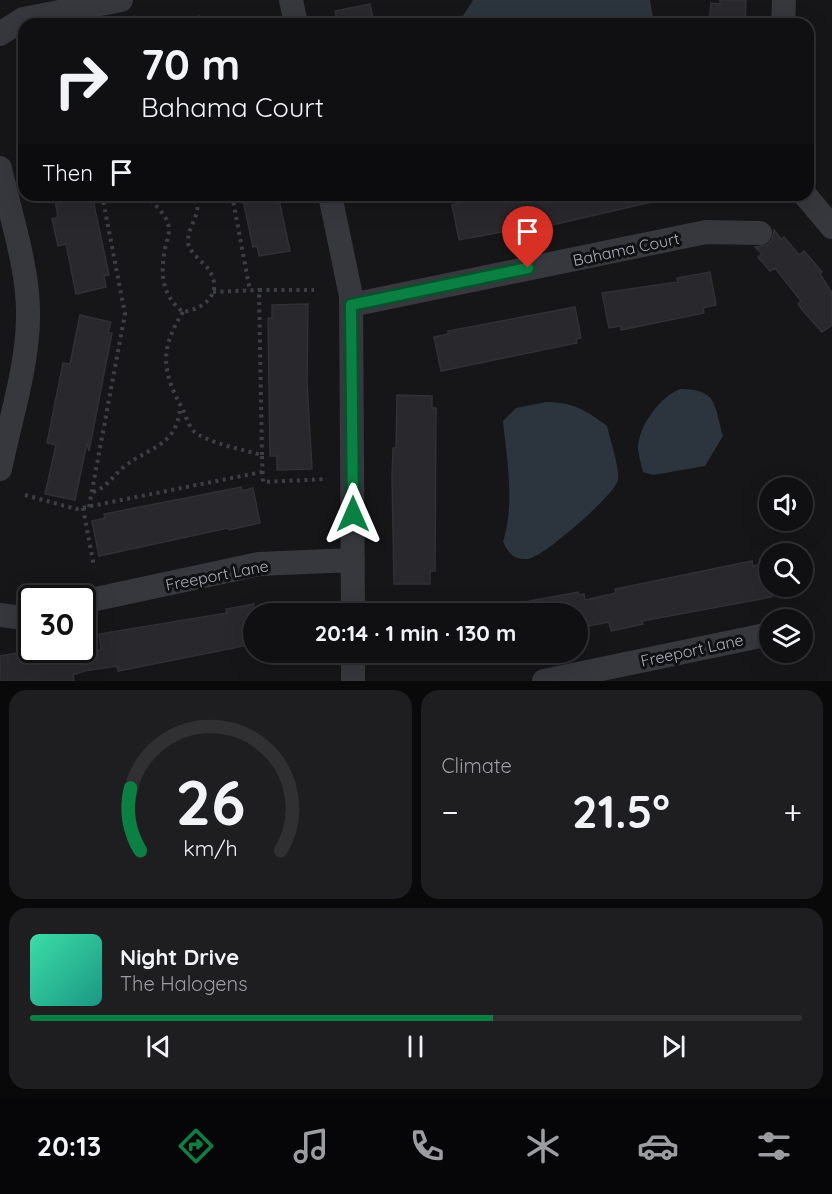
<!DOCTYPE html>
<html lang="en">
<head>
<meta charset="utf-8">
<style>
	:root { --surface:#101013; --page:#1e1e21; --text:#f1f3f6; --muted:#9c9da0; --line:#303033; --accent:#0b8043 }
	body { margin:0; font-family:Quicksand,sans-serif; background:var(--page); color:var(--text); height:100vh; display:flex; flex-direction:column; font-size:22px; white-space:nowrap }
	* { box-sizing:border-box; margin:0 }
	p { font-size:20px; color:var(--muted) }
	.icon { flex:none; width:33px; height:33px; fill:none; stroke:currentColor; stroke-width:2; stroke-linecap:round; stroke-linejoin:round }
	.map { position:relative; height:681px; overflow:hidden }
	.sheet { display:flex; flex-direction:column; gap:9px; padding:9px; background:#09090a; flex:1 }
	.sheet>* { flex:none }
	.top-card { position:absolute; left:18px; top:18px; width:796px; height:183px; border-radius:18px; box-shadow:0 6px 24px #0002,0 0 0 2px var(--line); background:#101013; color:var(--text); overflow:hidden }
	.buttons { position:absolute; left:759px; top:477px; display:grid; gap:12px }
	.buttons a { display:grid; place-items:center; width:54px; height:54px; border-radius:50%; background:var(--surface); box-shadow:0 6px 24px #0002,0 0 0 2px var(--line); font-size:30px }
	.speed { position:absolute; left:18px; top:585px; display:flex; gap:12px; font-size:30px; font-weight:700; text-align:center }
	.speed>* { display:grid; place-content:center; width:78px; height:78px; border-radius:50%; background:var(--surface); box-shadow:0 6px 24px #0002,0 0 0 2px var(--line); line-height:1 }
	.speed .limit { border:3px solid #111; border-radius:9px; background:#fff; color:#111 }
	.pin { position:absolute; display:grid; place-items:center; width:51px; height:51px; color:#fff; margin:-62px -26px; border-radius:50% 50% 50% 0; rotate:-45deg; box-shadow:0 0 6px #0007 }
	.pin .icon { rotate:45deg }
	.me { position:absolute; width:66px; margin:-33px; rotate:0deg; stroke-linejoin:round; filter:drop-shadow(0 0 4px #0008) }
	.turn { display:flex; align-items:center; gap:21px; height:126px; padding:0 24px; font-size:27px }
	.turn .icon { width:78px; height:78px; stroke-width:2.5 }
	.turn b { display:block; font-size:42px; line-height:51px }
	.then { display:flex; align-items:center; height:57px; padding:0 24px; background:#0003; gap:12px; font-size:22px }
	.big { font-size:45px; font-weight:700; line-height:1.1 }
	.sheet .card { flex:1; display:flex; flex-direction:column; justify-content:center; gap:9px; min-width:0; padding:0 21px; border-radius:18px; background:var(--page) }
	.sheet .dial { align-items:center; gap:0 }
	.dial svg { height:156px; overflow:visible; fill:none; stroke:var(--line); stroke-width:7; stroke-linecap:round; text-anchor:middle }
	.dial text { fill:var(--text); stroke:none }
	.song { display:flex; align-items:center; gap:18px }
	.cover { width:72px; height:72px; border-radius:9px; background:linear-gradient(135deg,hsl(160 70% 55%),hsl(170 70% 35%)) }
	.played { height:6px; border-radius:3px; background:linear-gradient(90deg,var(--accent) 60%,var(--line) 60%) }
	.keys { display:flex; justify-content:space-around; direction:ltr }
	.heat { display:flex; justify-content:space-between; align-items:center; font-size:33px; direction:ltr }
	.sheet .tiles { flex:1; display:grid; gap:9px; grid-template-columns:1fr 1fr }
	.card:last-child { grid-column:span 2 }
	.trip { position:absolute; left:243px; top:603px; width:345px; height:60px; border-radius:30px; background:var(--surface); box-shadow:0 6px 24px #0002,0 0 0 2px var(--line); font-weight:700; line-height:60px; text-align:center }
	.tabs { display:flex; height:96px; justify-content:space-around; align-items:center; background:#060608; color:var(--muted) }
	.tabs .icon { width:42px; height:42px }
	.tabs .current { color:var(--accent) }
	.tabs b { font-size:27px; color:var(--text) }
	.map>svg:first-child { display:block }
	.water { fill:#2c353d }
	.building { fill:#29292d; stroke:#303035; stroke-width:1.5 }
	.lines { fill:none; stroke-linecap:round; stroke-linejoin:round }
	.path { stroke:#3d3f45; stroke-width:4; stroke-dasharray:3 4.5; stroke-linecap:butt }
	.minor { stroke:#37383e; stroke-width:24 }
	.route-casing { stroke:#07532c; stroke-width:15 }
	.route { stroke:#0b8043; stroke-width:10 }
	.labels { text-anchor:middle; dominant-baseline:central; stroke-width:6; stroke-linejoin:round; paint-order:stroke }
	.street-label { font-size:16px; fill:#a8adb9; stroke:#111114 }
</style>
</head>
<body>
<div class="map">
<svg width="832" height="681" viewBox="0 0 832 681">
	<rect width="100%" height="100%" fill="#161619"/>
	<path class="water" d="M 473,0 L 650,0 L 654,24 L 453,24 L 463,16 Z
		M 680,389 C 718,389 714,405 723,436 L 705,466 L 653,475 L 643,472 C 641,464 639,456 638,449 C 638,426 660,397 680,389 Z
		M 546,402 C 572,402 586,410 607,426 C 610,439 620,469 618,480 C 614,496 542,558 528,559 C 514,560 509,554 503,542 C 515,503 507,461 503,421 L 516,408 Z"/>
	<path class="building" d="M 720,0 L 746,0 L 745,24 L 709,23 L 711,3 L 720,4 Z
		M 370,4 L 374,24 L 338,24 L 335,11 Z
		M 54,195 L 92,195 L 109,275 L 104,276 L 106,287 L 76,294 L 66,244 L 58,246 L 52,219 L 58,217 Z
		M 242,195 L 278,195 L 290,251 L 259,256 L 257,246 L 253,247 Z
		M 482,195 L 651,195 L 652,202 L 513,234 L 512,230 L 459,240 L 452,205 Z
		M 774,230 L 781,239 L 784,237 L 799,255 L 804,251 L 822,272 L 820,274 L 832,293 L 832,325 L 822,332 L 804,312 L 798,304 L 801,301 L 775,268 L 770,271 L 758,257 L 762,254 L 755,247 L 767,245 L 772,240 Z
		M 710,272 L 716,305 L 703,308 L 704,313 L 621,330 L 621,326 L 609,328 L 602,293 L 678,282 L 677,278 Z
		M 308,304 L 307,382 L 312,469 L 277,470 L 277,456 L 270,456 L 268,318 L 272,318 L 272,305 Z
		M 575,307 L 581,338 L 576,339 L 577,343 L 441,371 L 434,337 L 448,334 L 448,331 Z
		M 80,315 L 111,322 L 108,333 L 112,333 L 89,451 L 87,443 L 75,500 L 45,494 L 56,445 L 47,443 L 63,363 L 70,364 Z
		M 397,395 L 432,396 L 432,408 L 436,408 L 435,571 L 430,571 L 430,584 L 394,584 L 392,476 L 393,448 L 396,448 Z
		M 241,487 L 242,491 L 253,488 L 260,523 L 229,530 L 228,528 L 99,556 L 92,521 L 105,518 L 104,514 Z
		M 752,561 L 753,566 L 765,563 L 772,597 L 642,621 L 643,624 L 611,631 L 609,622 L 578,628 L 578,614 L 503,614 L 503,606 L 578,592 L 579,595 L 584,594 L 585,600 L 616,593 L 615,589 Z
		M 254,604 L 254,644 L 118,671 L 117,666 L 84,671 L 73,675 L 74,681 L 0,681 L 0,656 L 32,650 L 101,650 L 99,634 L 227,613 L 226,609 Z"/>
	<g class="lines">
		<path class="path" d="M 198,16 L 200,24
			M 22,110 L 24,109
			M 145,195 C 154,204 169,216 169,230 C 169,236 166,243 165,249 C 160,274 162,296 183,312 C 204,309 224,293 209,270 C 203,261 187,252 188,240 C 189,223 203,213 195,195
			M 232,195 L 250,291
			M 213,292 L 259,290
			M 183,312 C 159,350 162,372 183,410 C 186,417 190,430 197,434 C 217,445 240,449 262,455 L 263,482 L 327,479
			M 262,455 L 259,290 L 314,290
			M 93,492 C 108,487 113,475 125,466 C 149,447 177,446 180,408
			M 25,495 L 76,509 L 262,472
			M 89,507 L 125,314 L 102,195
			M 83,508 L 94,567"/>
		<path class="minor" d="M 291,0 L 296,24
			M 783,24 L 784,0
			M 0,34 L 23,19 L 121,0
			M 0,168 C 10,214 29,269 28,316 C 28,365 10,421 0,469
			M 330,195 L 351,296 L 353,614
			M 805,195 L 832,227
			M 351,305 L 706,232 L 760,233
			M 82,602 L 259,564 L 353,560
			M 0,615 L 15,617 L 32,613
			M 353,652 L 353,681
			M 544,681 L 770,634"/>
	</g>
	<g class="lines">
		<defs>
			<path id="route" d="M 353,514 L 351,305 L 528,268"/>
		</defs>
		<use href="#route" class="route-casing"/>
		<use href="#route" class="route"/>
	</g>
	<g class="labels">
		<g class="street-label">
			<text transform="translate(626 249) rotate(-12)">Bahama Court</text>
			<text transform="translate(217 575) rotate(-11)">Freeport Lane</text>
			<text transform="translate(692 650) rotate(-12)">Freeport Lane</text>
		</g>
	</g>
</svg>
<div class="buttons">
<a><svg class="icon" aria-label="sound" viewBox="0 0 24 24"><path d="M4 9h4l5-4v14l-5-4H4zM17 9q2 3 0 6"/></svg></a>
<a><svg class="icon" aria-label="search" viewBox="0 0 24 24"><circle cx="10" cy="10" r="6"/><path d="M15 15l6 6"/></svg></a>
<a><svg class="icon" aria-label="layers" viewBox="0 0 24 24"><path d="M12 4l9 5-9 5-9-5zM3 14l9 5 9-5"/></svg></a>
</div>
<div class="speed"><div class="limit">30</div></div>
<div class="pin" style="left:528px;top:268px;background:#d93025"><svg class="icon" aria-label="arrive" viewBox="0 0 24 24"><path d="M6 21V4h12l-3 4 3 4H6"/></svg></div>
<svg class="me" style="left:353px;top:514px" viewBox="-20 -20 40 40"><path d="M0-17L14 15 0 8-14 15z" fill="#0b8043" stroke="#fff" stroke-width="4"/></svg>
<div class="trip">20:14 · 1 min · 130 m</div>
<div class="top-card">
<div class="turn"><svg class="icon" aria-label="right" viewBox="0 0 24 24"><path d="M7 20v-9h11M14 6l5 5-5 5"/></svg><div><b>70 m</b>Bahama Court</div></div>
<div class="then">Then<svg class="icon" aria-label="arrive" viewBox="0 0 24 24"><path d="M6 21V4h12l-3 4 3 4H6"/></svg></div>
</div>
</div>
<section class="sheet">
<div class="tiles">
<div class="card dial"><svg viewBox="0 0 100 80">
<path d="M14 69A42 42 0 1 1 86 69"/>
<path d="M14 69A42 42 0 0 1 9 37" stroke="#0b8043"/>
<text x="50" y="56" font-size="32" font-weight="700">26</text>
<text x="50" y="72" font-size="11">km/h</text>
</svg></div>
<div class="card"><p>Climate</p>
<div class="heat"><a>−</a><b class="big">21.5°</b><a>+</a></div>
</div>
<div class="card">
<div class="song"><i class="cover"></i><div><b>Night Drive</b><p>The Halogens</p></div></div>
<div class="played"></div>
<div class="keys"><svg class="icon" aria-label="previous" viewBox="0 0 24 24"><path d="M18 5L8 12l10 7zM5 5v14"/></svg><svg class="icon" aria-label="pause" viewBox="0 0 24 24"><path d="M8 5v14M16 5v14"/></svg><svg class="icon" aria-label="next" viewBox="0 0 24 24"><path d="M6 5l10 7-10 7zM19 5v14"/></svg></div>
</div>
</div>
</section>
<nav class="tabs">
<b>20:13</b>
<svg class="icon current" aria-label="directions" viewBox="0 0 24 24"><path d="M12 3l9 9-9 9-9-9zM9 14v-3h6M13 9l2 2-2 2"/></svg>
<svg class="icon" aria-label="music" viewBox="0 0 24 24"><path d="M9 18V5l10-2v13"/><circle cx="6" cy="18" r="3"/><circle cx="16" cy="16" r="3"/></svg>
<svg class="icon" aria-label="phone" viewBox="0 0 24 24"><path d="M5 4h4l2 5-3 2q2 4 5 5l2-3 5 2v4C11 20 4 13 5 4z"/></svg>
<svg class="icon" aria-label="climate" viewBox="0 0 24 24"><path d="M12 3v18M4 7l16 10M4 17L20 7"/></svg>
<svg class="icon" aria-label="car" viewBox="0 0 24 24"><path d="M5 17H2v-5l4-1 3-4h7l3 4 3 1v5h-3M9 17h6M6 11h13"/><circle cx="7" cy="17" r="2"/><circle cx="17" cy="17" r="2"/></svg>
<svg class="icon" aria-label="filters" viewBox="0 0 24 24"><path d="M4 7h16M4 17h16"/><circle cx="9" cy="7" r="2"/><circle cx="15" cy="17" r="2"/></svg>
</nav>
</body>
</html>
